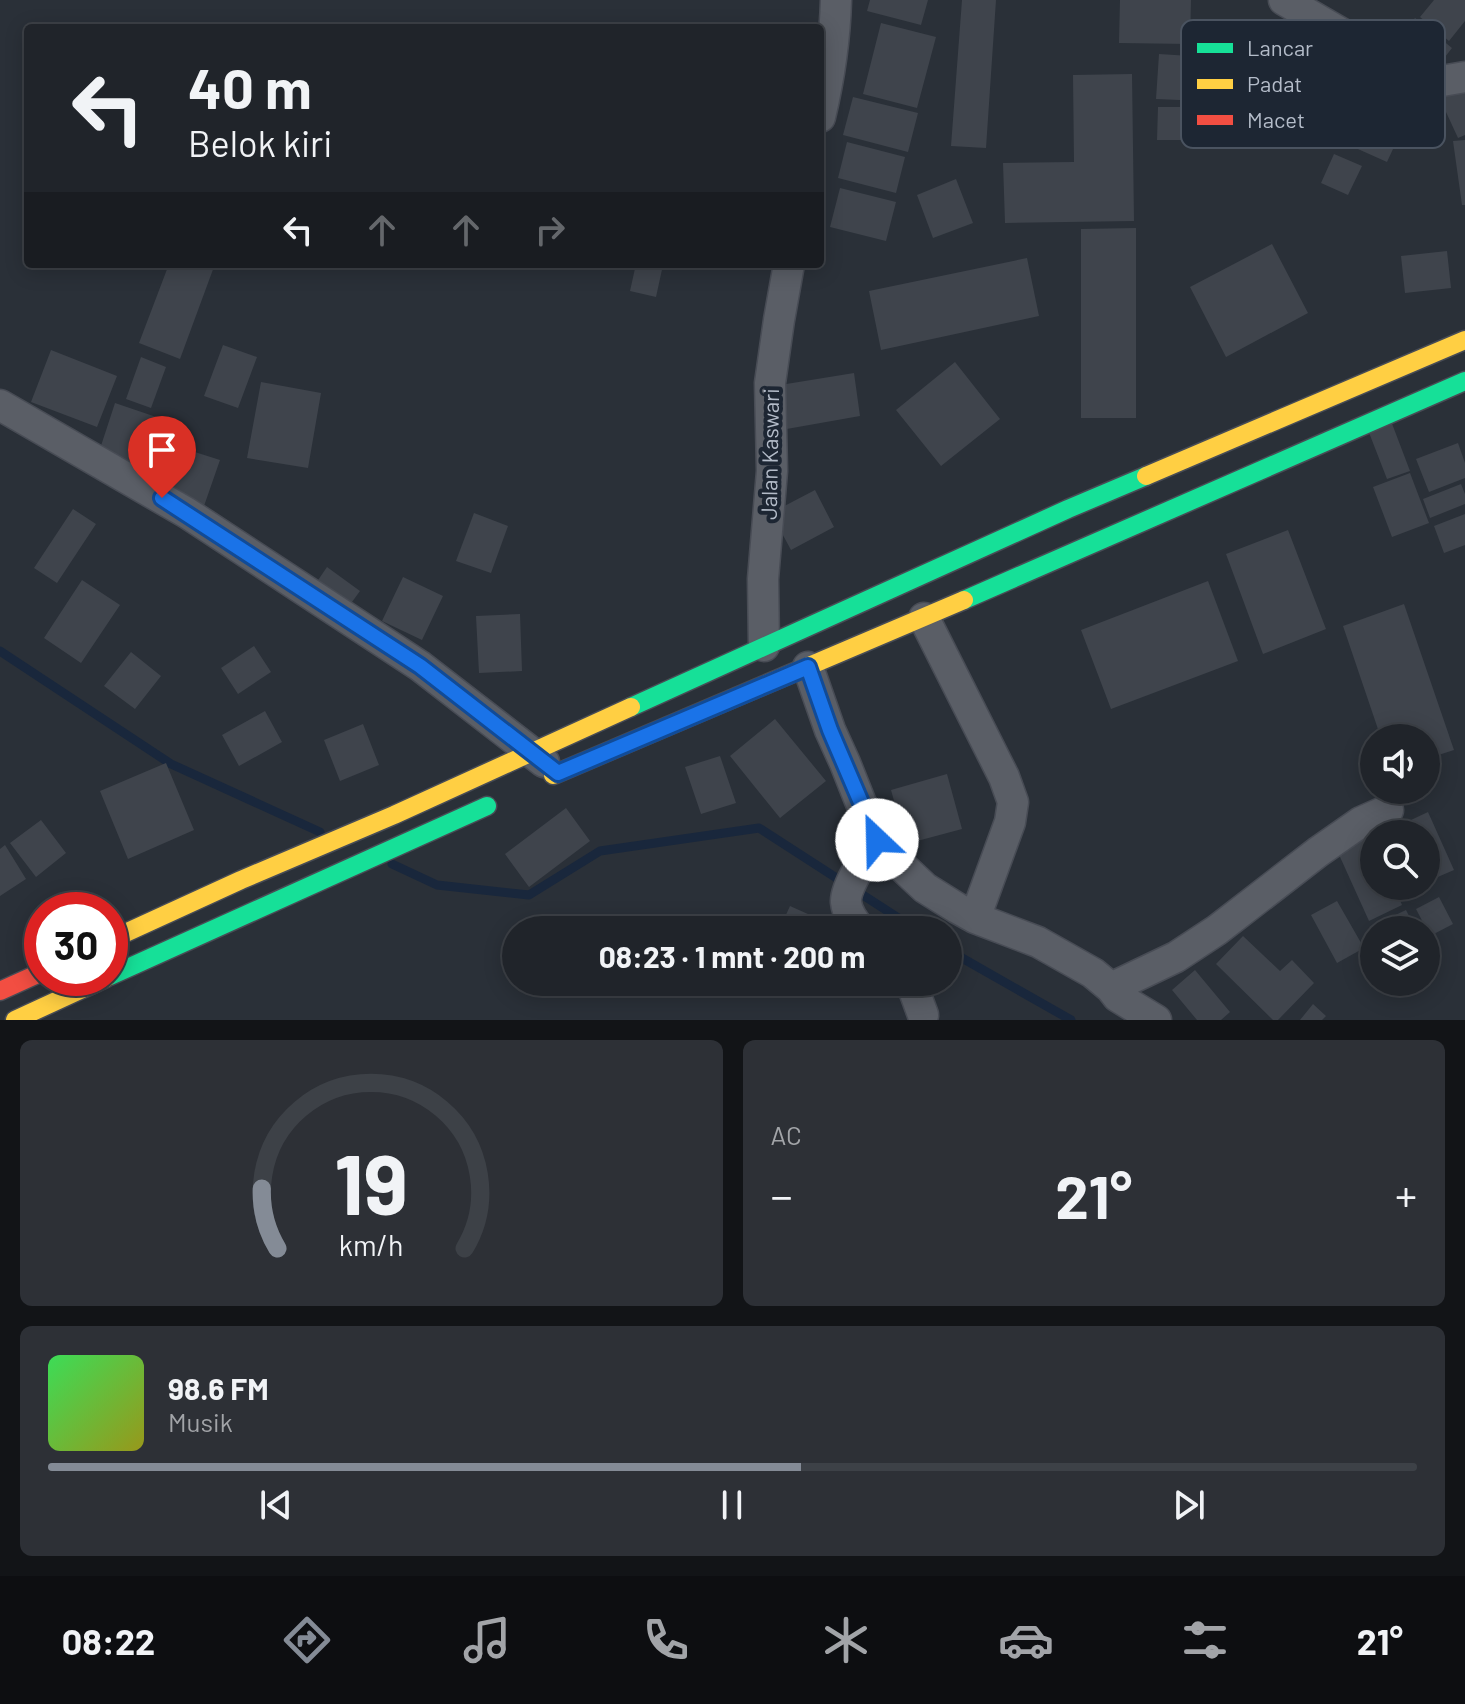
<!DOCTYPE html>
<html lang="id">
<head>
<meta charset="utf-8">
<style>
	:root { --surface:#20242a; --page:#2d3036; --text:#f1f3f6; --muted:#a2a4a8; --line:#3d4147; --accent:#848b96 }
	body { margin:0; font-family:Barlow,sans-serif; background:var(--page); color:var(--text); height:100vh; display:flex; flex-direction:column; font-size:30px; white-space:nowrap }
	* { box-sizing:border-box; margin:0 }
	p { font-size:26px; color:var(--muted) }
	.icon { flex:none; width:44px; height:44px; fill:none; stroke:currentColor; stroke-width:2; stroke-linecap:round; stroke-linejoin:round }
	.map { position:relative; height:1020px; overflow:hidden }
	.side { display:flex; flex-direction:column; gap:20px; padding:20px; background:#121417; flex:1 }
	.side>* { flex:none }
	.banner { position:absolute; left:24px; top:24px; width:800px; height:244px; border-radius:8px; box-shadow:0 4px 20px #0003,0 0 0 2px var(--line); background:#20242a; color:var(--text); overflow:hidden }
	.controls { position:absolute; left:1360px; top:724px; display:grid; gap:16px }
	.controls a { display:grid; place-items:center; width:80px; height:80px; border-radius:50%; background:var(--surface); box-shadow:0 4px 20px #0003,0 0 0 2px var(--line); font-size:40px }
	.speed { position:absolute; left:24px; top:892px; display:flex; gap:16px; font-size:40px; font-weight:700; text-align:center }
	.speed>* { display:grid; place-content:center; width:104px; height:104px; border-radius:50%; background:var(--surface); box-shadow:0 4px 20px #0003,0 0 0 2px var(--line); line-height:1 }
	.speed .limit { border:12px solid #d22; background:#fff; color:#111 }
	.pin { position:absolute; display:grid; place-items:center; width:68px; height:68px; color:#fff; margin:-82px -34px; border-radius:50% 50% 50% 0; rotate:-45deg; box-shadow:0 0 8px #0007 }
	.pin .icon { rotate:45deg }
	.me { position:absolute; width:88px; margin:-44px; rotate:336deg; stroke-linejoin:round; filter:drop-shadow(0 0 6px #0008) }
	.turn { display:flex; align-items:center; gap:28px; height:168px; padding:0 32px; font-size:36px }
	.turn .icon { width:104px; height:104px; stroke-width:2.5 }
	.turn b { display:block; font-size:56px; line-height:68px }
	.lanes { display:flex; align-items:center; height:76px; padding:0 32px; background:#0003; justify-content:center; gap:40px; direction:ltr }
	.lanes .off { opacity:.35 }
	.big { font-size:60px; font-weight:700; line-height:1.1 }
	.side .widget { flex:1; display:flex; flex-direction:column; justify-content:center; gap:12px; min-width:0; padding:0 28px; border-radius:12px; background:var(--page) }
	.side .dial { align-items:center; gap:0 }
	.dial svg { height:208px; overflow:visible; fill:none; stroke:var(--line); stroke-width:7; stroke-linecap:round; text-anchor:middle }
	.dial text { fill:var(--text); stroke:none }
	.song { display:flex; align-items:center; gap:24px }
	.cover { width:96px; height:96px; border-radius:12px; background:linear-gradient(135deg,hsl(130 70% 55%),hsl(60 70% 35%)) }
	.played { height:8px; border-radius:4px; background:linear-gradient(90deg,var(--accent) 55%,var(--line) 55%) }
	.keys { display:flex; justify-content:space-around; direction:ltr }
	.heat { display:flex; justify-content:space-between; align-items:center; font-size:44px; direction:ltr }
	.side .tiles { flex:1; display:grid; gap:20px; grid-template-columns:1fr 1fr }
	.widget:last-child { grid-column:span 2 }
	.trip { position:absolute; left:502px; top:916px; width:460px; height:80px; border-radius:40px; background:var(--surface); box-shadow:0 4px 20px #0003,0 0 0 2px var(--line); font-weight:700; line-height:80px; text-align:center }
	.menu { display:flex; height:128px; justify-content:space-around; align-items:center; background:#0d0e11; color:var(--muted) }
	.menu .icon { width:56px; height:56px }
	.menu .selected { color:var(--accent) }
	.menu b { font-size:36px; color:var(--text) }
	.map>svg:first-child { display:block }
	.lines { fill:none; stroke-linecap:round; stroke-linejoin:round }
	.stream { stroke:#19273c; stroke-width:9 }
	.building { fill:#3f444c }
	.street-casing { stroke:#484c55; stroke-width:33 }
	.fast-casing { stroke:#484c55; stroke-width:21 }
	.slow-casing { stroke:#484c55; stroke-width:21 }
	.jam-casing { stroke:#484c55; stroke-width:21 }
	.street { stroke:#5a5e66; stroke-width:30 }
	.fast { stroke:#16e098; stroke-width:18 }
	.slow { stroke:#ffcf43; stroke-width:18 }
	.jam { stroke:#f24e42; stroke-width:18 }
	.route-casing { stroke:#114b97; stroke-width:20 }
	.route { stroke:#1a73e8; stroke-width:14 }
	.labels { text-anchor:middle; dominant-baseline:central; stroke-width:8; stroke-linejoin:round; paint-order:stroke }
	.street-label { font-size:22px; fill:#b4bcc9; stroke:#1d2633 }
	.key { fill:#1d2633; stroke:#4a5360; stroke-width:2 }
	.key-label { font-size:22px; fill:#b4bcc9 }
</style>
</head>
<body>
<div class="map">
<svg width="1465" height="1020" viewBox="0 0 1465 1020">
	<rect width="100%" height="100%" fill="#2a3038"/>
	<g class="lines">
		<path class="stream" d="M 0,651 L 171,764 L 320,832
			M 392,864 L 437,885 L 529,895 L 600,851 L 759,828 L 917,930
			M 948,950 L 1071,1020"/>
	</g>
	<path class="building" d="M 870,0 L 928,0 L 921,25 L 867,11 Z
		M 962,0 L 996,0 L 986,148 L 951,146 Z
		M 1120,0 L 1191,0 L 1190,44 L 1119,43 Z
		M 1434,0 L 1465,0 L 1465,21 L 1449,41 L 1420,17 Z
		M 1415,18 L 1452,48 L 1445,57 L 1408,27 Z
		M 881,23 L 936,37 L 917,108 L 863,94 Z
		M 1159,54 L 1206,57 L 1203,101 L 1156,99 Z
		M 1132,74 L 1134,221 L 1005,223 L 1003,163 L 1074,162 L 1073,75 Z
		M 1465,88 L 1465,135 L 1458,138 L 1440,99 Z
		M 853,97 L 918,113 L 908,152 L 843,135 Z
		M 1158,107 L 1204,107 L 1203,140 L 1157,140 Z
		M 1352,115 L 1399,136 L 1387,162 L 1340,141 Z
		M 1465,140 L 1465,205 L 1462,205 L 1453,141 Z
		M 847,142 L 905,157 L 896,193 L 838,178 Z
		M 1334,154 L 1362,166 L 1348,195 L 1321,183 Z
		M 956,179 L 973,223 L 933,238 L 917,195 Z
		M 840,188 L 896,202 L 886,241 L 830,227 Z
		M 1136,228 L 1136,418 L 1081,418 L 1081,229 Z
		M 1272,244 L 1308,313 L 1226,357 L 1190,287 Z
		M 1447,251 L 1451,288 L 1405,293 L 1401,256 Z
		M 1027,258 L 1039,316 L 881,350 L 869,291 Z
		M 169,264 L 215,264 L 180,359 L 139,343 Z
		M 636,264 L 663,265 L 656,297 L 630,291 Z
		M 223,345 L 257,357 L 238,408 L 204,396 Z
		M 51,350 L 117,376 L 97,427 L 31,402 Z
		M 141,357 L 166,367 L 151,408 L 126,399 Z
		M 955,362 L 1000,419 L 941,466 L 896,410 Z
		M 854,373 L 860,416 L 781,430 L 774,386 Z
		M 261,382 L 321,393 L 308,468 L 247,458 Z
		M 115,403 L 165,420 L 147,474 L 97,458 Z
		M 1391,421 L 1410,471 L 1387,479 L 1368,430 Z
		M 1458,443 L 1465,463 L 1465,478 L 1429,492 L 1416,459 Z
		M 176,446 L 220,460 L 204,506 L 161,492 Z
		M 1410,473 L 1429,523 L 1392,537 L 1373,487 Z
		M 1461,484 L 1465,494 L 1465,504 L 1430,518 L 1423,499 Z
		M 815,490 L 834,527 L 791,550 L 771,513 Z
		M 73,509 L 96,524 L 57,583 L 34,568 Z
		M 474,513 L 508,526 L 491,573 L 456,561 Z
		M 1465,514 L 1465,545 L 1444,553 L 1434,526 Z
		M 1288,530 L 1326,629 L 1263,654 L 1226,554 Z
		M 327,567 L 360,591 L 344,613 L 312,589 Z
		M 403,577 L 443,596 L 422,640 L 382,621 Z
		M 82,580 L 120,605 L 81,663 L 44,638 Z
		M 1208,581 L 1238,661 L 1111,709 L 1081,630 Z
		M 1404,604 L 1454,750 L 1426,759 L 1426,738 L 1381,738 L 1343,626 Z
		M 520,614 L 522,671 L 479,673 L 476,616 Z
		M 254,646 L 271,672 L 238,694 L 221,668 Z
		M 131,652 L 161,676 L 135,709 L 104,686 Z
		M 265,711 L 282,742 L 239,766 L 222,735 Z
		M 775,719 L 826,781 L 780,818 L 730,756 Z
		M 363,724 L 379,765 L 340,781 L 324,740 Z
		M 720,756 L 736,803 L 701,814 L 685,767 Z
		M 166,763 L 194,830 L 128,859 L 100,791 Z
		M 947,774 L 962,829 L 906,844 L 891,790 Z
		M 566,808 L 590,841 L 529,887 L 505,854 Z
		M 1428,812 L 1454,870 L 1426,882 L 1426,834 L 1381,834 Z
		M 41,820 L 66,853 L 36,877 L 10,843 Z
		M 1369,833 L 1374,844 L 1374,886 L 1394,886 L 1402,905 L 1369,921 L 1336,848 Z
		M 5,845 L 26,879 L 0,896 L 0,849 Z
		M 1439,897 L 1453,924 L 1430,936 L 1416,909 Z
		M 1337,901 L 1364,948 L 1337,963 L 1311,915 Z
		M 790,906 L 837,927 L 836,930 L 779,930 Z
		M 1406,910 L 1416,930 L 1376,930 L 1374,925 Z
		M 1243,936 L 1280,971 L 1292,960 L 1314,983 L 1278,1020 L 1273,1020 L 1216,964 Z
		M 1195,970 L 1230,1012 L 1221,1020 L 1197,1020 L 1172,990 Z
		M 1313,1004 L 1326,1016 L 1322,1020 L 1300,1020 Z"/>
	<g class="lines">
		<defs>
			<path id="street" d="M 1284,0 L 1420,79 L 1442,81 L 1465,77
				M 820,117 C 829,79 835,40 836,0
				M 0,405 L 187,513 L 420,666 L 544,762
				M 924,618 L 1004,777 L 1013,802 L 1010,822 L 975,918
				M 764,646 L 763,579 L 772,471 L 770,383 L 779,320 L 789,264
				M 808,667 L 830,730 L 845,763 L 870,826 L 877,840 L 892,857 L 925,888 L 957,908 L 975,918 L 1038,942 L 1093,973 L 1111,988 L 1176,957 L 1217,930 L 1318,852 L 1361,822 L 1388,810
				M 861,930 C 854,922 847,913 846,902 C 845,887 868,852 877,840
				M 911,982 L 923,1015
				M 1111,988 L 1118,997 L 1156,1020"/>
			<path id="fast" d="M 964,600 L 1465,381
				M 631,707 L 1068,509 L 1146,476
				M 110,976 L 487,806"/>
			<path id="slow" d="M 1146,476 L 1465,340
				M 553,775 L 964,600
				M 110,940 L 241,880 L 394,815 L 631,707
				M 15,1020 L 106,978"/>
			<path id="jam" d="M 0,991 L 42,972"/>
		</defs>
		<use href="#street" class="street-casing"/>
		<use href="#fast" class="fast-casing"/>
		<use href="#slow" class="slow-casing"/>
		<use href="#jam" class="jam-casing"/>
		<use href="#street" class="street"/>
		<use href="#fast" class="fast"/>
		<use href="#slow" class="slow"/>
		<use href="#jam" class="jam"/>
	</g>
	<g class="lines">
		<defs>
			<path id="route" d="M 162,498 L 420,666 L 558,773 L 808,667 L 830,730 L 877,840"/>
		</defs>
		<use href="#route" class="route-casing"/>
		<use href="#route" class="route"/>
	</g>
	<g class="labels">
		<g class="street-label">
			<text transform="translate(769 454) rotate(-89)">Jalan Kaswari</text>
		</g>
	</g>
	<rect x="1181" y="20" width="264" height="128" rx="12" class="key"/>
	<rect x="1197" y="43" width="36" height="10" fill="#16e098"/>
	<rect x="1197" y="79" width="36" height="10" fill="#ffcf43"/>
	<rect x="1197" y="115" width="36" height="10" fill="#f24e42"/>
	<g class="key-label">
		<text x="1247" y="56">Lancar</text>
		<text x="1247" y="92">Padat</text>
		<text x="1247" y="128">Macet</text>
	</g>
</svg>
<div class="controls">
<a><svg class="icon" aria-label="sound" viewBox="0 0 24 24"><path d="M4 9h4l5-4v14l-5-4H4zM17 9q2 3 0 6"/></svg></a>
<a><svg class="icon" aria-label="search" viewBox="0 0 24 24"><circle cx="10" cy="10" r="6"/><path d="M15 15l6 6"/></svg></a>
<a><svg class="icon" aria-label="layers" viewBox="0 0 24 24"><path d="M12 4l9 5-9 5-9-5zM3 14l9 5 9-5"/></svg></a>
</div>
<div class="speed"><div class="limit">30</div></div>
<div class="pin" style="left:162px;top:498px;background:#d93025"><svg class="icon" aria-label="arrive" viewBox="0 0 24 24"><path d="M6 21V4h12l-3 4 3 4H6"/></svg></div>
<svg class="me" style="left:877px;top:840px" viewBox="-20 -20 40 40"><circle r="19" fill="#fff"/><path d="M0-13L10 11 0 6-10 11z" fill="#1a73e8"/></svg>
<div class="trip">08:23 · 1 mnt · 200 m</div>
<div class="banner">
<div class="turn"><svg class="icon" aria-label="left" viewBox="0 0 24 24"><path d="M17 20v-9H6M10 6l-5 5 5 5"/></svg><div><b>40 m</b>Belok kiri</div></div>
<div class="lanes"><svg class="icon" aria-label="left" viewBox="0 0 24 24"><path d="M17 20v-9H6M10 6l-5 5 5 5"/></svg><svg class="icon off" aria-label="ahead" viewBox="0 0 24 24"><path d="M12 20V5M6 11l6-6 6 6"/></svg><svg class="icon off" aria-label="ahead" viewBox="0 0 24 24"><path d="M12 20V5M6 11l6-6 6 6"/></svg><svg class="icon off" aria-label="right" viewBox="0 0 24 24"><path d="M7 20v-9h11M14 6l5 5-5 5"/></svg></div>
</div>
</div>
<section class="side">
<div class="tiles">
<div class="widget dial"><svg viewBox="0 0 100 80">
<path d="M14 69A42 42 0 1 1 86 69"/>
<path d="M14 69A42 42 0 0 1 8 46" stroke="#848b96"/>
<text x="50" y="56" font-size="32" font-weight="700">19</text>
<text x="50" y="72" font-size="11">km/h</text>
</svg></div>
<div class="widget"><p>AC</p>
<div class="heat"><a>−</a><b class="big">21°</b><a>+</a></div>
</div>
<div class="widget">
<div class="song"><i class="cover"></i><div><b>98.6 FM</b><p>Musik</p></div></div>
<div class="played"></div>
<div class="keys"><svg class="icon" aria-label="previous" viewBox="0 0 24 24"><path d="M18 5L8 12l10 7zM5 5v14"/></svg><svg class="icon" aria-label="pause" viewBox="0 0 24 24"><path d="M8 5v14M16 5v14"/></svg><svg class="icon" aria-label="next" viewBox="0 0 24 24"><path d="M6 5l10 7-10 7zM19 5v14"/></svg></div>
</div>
</div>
</section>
<nav class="menu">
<b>08:22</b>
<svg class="icon selected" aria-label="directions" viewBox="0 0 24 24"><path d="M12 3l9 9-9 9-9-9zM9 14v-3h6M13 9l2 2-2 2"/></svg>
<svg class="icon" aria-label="music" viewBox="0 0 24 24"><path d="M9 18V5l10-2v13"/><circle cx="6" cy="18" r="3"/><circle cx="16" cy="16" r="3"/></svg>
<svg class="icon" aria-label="phone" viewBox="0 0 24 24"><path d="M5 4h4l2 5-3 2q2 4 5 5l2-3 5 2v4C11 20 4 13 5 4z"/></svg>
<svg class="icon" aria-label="climate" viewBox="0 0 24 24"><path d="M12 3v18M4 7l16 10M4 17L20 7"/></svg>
<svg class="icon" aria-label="car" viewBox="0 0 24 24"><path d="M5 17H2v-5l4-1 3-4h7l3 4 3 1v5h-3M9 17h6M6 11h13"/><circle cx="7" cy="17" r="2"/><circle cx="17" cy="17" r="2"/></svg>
<svg class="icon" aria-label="filters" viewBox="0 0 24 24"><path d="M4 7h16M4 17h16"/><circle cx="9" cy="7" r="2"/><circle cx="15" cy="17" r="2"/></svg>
<b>21°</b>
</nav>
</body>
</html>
